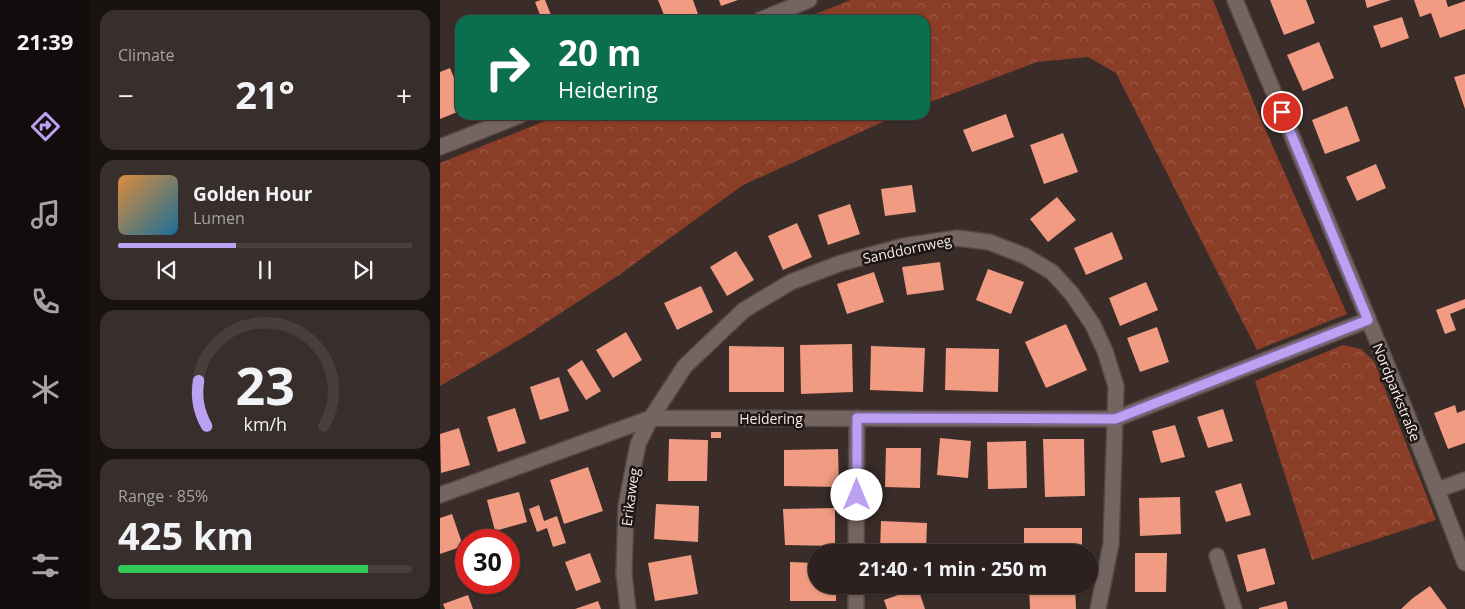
<!DOCTYPE html>
<html lang="en">
<head>
<meta charset="utf-8">
<style>
	:root { --surface:#2c211e; --page:#382e2b; --text:#f1f3f6; --muted:#a6a3a4; --line:#483e3c; --accent:#bca0f2 }
	body { margin:0; font-family:"Open Sans",sans-serif; background:var(--page); color:var(--text); height:100vh; display:flex; flex-direction:column; font-size:19px; white-space:nowrap }
	* { box-sizing:border-box; margin:0 }
	p { font-size:16px; color:var(--muted) }
	.icon { flex:none; width:28px; height:28px; fill:none; stroke:currentColor; stroke-width:2; stroke-linecap:round; stroke-linejoin:round }
	.map { position:relative; flex:1; overflow:hidden }
	.details { display:flex; flex-direction:column; gap:10px; padding:10px; background:#181210; width:350px }
	.details>* { flex:none }
	.banner { position:absolute; left:15px; top:15px; width:475px; height:105px; border-radius:15px; box-shadow:0 1px 4px #0004,0 0 0 1px var(--line); background:#0b6e4f; color:#fff; overflow:hidden }
	.speed { position:absolute; left:15px; top:529px; display:flex; gap:10px; font-size:25px; font-weight:700; text-align:center }
	.speed>* { display:grid; place-content:center; width:65px; height:65px; border-radius:50%; background:var(--surface); box-shadow:0 1px 4px #0004,0 0 0 1px var(--line); line-height:1 }
	.speed .limit { border:8px solid #d22; background:#fff; color:#111 }
	.pin { position:absolute; display:grid; place-items:center; width:42px; height:42px; color:#fff; margin:-21px; border:2px solid #fff; border-radius:50%; box-shadow:0 1px 5px #0007 }
	.me { position:absolute; width:55px; margin:-28px; rotate:0deg; stroke-linejoin:round; filter:drop-shadow(0 0 4px #0008) }
	.turn { display:flex; align-items:center; gap:18px; height:105px; padding:0 20px; font-size:22px }
	.turn .icon { width:65px; height:65px; stroke-width:2.5 }
	.turn b { display:block; font-size:35px; line-height:42px }
	.big { font-size:38px; font-weight:700; line-height:1.1 }
	.details .widget { flex:1; display:flex; flex-direction:column; justify-content:center; gap:8px; min-width:0; padding:0 18px; border-radius:15px; background:var(--page) }
	.details .dial { align-items:center; gap:0 }
	.dial svg { height:130px; overflow:visible; fill:none; stroke:var(--line); stroke-width:7; stroke-linecap:round; text-anchor:middle }
	.dial text { fill:var(--text); stroke:none }
	.song { display:flex; align-items:center; gap:15px }
	.cover { width:60px; height:60px; border-radius:8px; background:linear-gradient(135deg,hsl(30 70% 55%),hsl(200 70% 35%)) }
	.played { height:5px; border-radius:2px; background:linear-gradient(90deg,var(--accent) 40%,var(--line) 40%) }
	.keys { display:flex; justify-content:space-around; direction:ltr }
	.heat { display:flex; justify-content:space-between; align-items:center; font-size:28px; direction:ltr }
	.charge { height:8px; border-radius:4px; background:linear-gradient(90deg,#34c759 85%,var(--line) 0) }
	.trip { position:absolute; left:368px; top:544px; width:290px; height:50px; border-radius:25px; background:var(--surface); box-shadow:0 1px 4px #0004,0 0 0 1px var(--line); font-weight:700; line-height:50px; text-align:center }
	main { display:flex; flex:1; min-height:0 }
	.dock { display:flex; flex-direction:column; width:90px; justify-content:space-around; align-items:center; background:#120d0c; color:var(--muted) }
	.dock .icon { width:35px; height:35px }
	.dock .on { color:var(--accent) }
	.dock b { font-size:22px; color:var(--text) }
	.map>svg:first-child { display:block }
	.forest { fill:url(#forest-crowns) }
	.building { fill:#f19b82 }
	.lines { fill:none; stroke-linecap:round; stroke-linejoin:round }
	.minor-casing { stroke:#534844; stroke-width:18 }
	.minor { stroke:#756560; stroke-width:15 }
	.route-casing { stroke:#7a689d; stroke-width:12 }
	.route { stroke:#bca0f2; stroke-width:9 }
	.labels { text-anchor:middle; dominant-baseline:central; stroke-width:5; stroke-linejoin:round; paint-order:stroke }
	.street-label { font-size:14px; fill:#f3eae7; stroke:#1d1615 }
</style>
</head>
<body>
<main>
<nav class="dock">
<b>21:39</b>
<svg class="icon on" aria-label="directions" viewBox="0 0 24 24"><path d="M12 3l9 9-9 9-9-9zM9 14v-3h6M13 9l2 2-2 2"/></svg>
<svg class="icon" aria-label="music" viewBox="0 0 24 24"><path d="M9 18V5l10-2v13"/><circle cx="6" cy="18" r="3"/><circle cx="16" cy="16" r="3"/></svg>
<svg class="icon" aria-label="phone" viewBox="0 0 24 24"><path d="M5 4h4l2 5-3 2q2 4 5 5l2-3 5 2v4C11 20 4 13 5 4z"/></svg>
<svg class="icon" aria-label="climate" viewBox="0 0 24 24"><path d="M12 3v18M4 7l16 10M4 17L20 7"/></svg>
<svg class="icon" aria-label="car" viewBox="0 0 24 24"><path d="M5 17H2v-5l4-1 3-4h7l3 4 3 1v5h-3M9 17h6M6 11h13"/><circle cx="7" cy="17" r="2"/><circle cx="17" cy="17" r="2"/></svg>
<svg class="icon" aria-label="filters" viewBox="0 0 24 24"><path d="M4 7h16M4 17h16"/><circle cx="9" cy="7" r="2"/><circle cx="15" cy="17" r="2"/></svg>
</nav>
<section class="details">
<div class="widget"><p>Climate</p>
<div class="heat"><a>−</a><b class="big">21°</b><a>+</a></div>
</div>
<div class="widget">
<div class="song"><i class="cover"></i><div><b>Golden Hour</b><p>Lumen</p></div></div>
<div class="played"></div>
<div class="keys"><svg class="icon" aria-label="previous" viewBox="0 0 24 24"><path d="M18 5L8 12l10 7zM5 5v14"/></svg><svg class="icon" aria-label="pause" viewBox="0 0 24 24"><path d="M8 5v14M16 5v14"/></svg><svg class="icon" aria-label="next" viewBox="0 0 24 24"><path d="M6 5l10 7-10 7zM19 5v14"/></svg></div>
</div>
<div class="widget dial"><svg viewBox="0 0 100 80">
<path d="M14 69A42 42 0 1 1 86 69"/>
<path d="M14 69A42 42 0 0 1 9 41" stroke="#bca0f2"/>
<text x="50" y="56" font-size="32" font-weight="700">23</text>
<text x="50" y="72" font-size="11">km/h</text>
</svg></div>
<div class="widget"><p>Range · 85%</p><b class="big">425 km</b><div class="charge"></div></div>
</section>
<div class="map">
<svg width="1025" height="609" viewBox="0 0 1025 609">
	<defs>
		<pattern id="forest-crowns" width="20" height="18" patternUnits="userSpaceOnUse" patternTransform="scale(1.25)"><rect width="20" height="18" fill="#8a3e27"/><path d="M2 6a3 3 0 1 1 6 0M12 15a3 3 0 1 1 6 0" fill="none" stroke="#9b5a46"/></pattern>
	</defs>
	<rect width="100%" height="100%" fill="#3a2c28"/>
	<path class="forest" d="M 411,0 L 773,0 L 815,106 L 907,314 L 817,350 L 676,73 L 648,57 L 597,62 L 485,104 L 485,20 L 360,20 Z
		M 120,115 L 458,115 L 303,185 L 179,275 L 84,337 L 0,386 L 0,163 Z
		M 903,345 L 921,349 L 934,361 L 996,520 L 872,560 L 815,381 Z"/>
	<path class="building" d="M 101,0 L 105,0 L 113,20 L 102,20 L 95,2 Z
		M 218,0 L 253,0 L 259,17 L 252,20 L 226,20 Z
		M 279,0 L 298,0 L 281,6 Z
		M 830,0 L 866,0 L 875,23 L 844,35 Z
		M 925,0 L 951,0 L 927,8 Z
		M 974,0 L 1006,0 L 1008,7 L 1025,1 L 1025,29 L 1000,38 L 991,13 L 980,17 Z
		M 962,17 L 969,38 L 941,48 L 933,26 Z
		M 879,42 L 894,78 L 863,91 L 847,55 Z
		M 10,68 L 20,92 L 20,111 L 0,119 L 0,72 Z
		M 1025,74 L 1025,109 L 1014,77 Z
		M 907,106 L 920,141 L 885,154 L 872,120 Z
		M 566,114 L 574,137 L 532,152 L 523,130 Z
		M 623,133 L 638,172 L 604,184 L 590,145 Z
		M 936,164 L 946,188 L 917,201 L 906,177 Z
		M 472,185 L 476,212 L 445,216 L 441,189 Z
		M 617,197 L 636,220 L 608,242 L 590,219 Z
		M 410,204 L 420,234 L 388,245 L 378,215 Z
		M 357,223 L 372,257 L 343,270 L 328,236 Z
		M 672,232 L 683,259 L 646,275 L 634,248 Z
		M 296,251 L 314,280 L 287,296 L 270,267 Z
		M 500,262 L 504,290 L 467,295 L 462,267 Z
		M 548,269 L 584,282 L 571,314 L 536,300 Z
		M 434,272 L 444,302 L 407,314 L 397,284 Z
		M 706,282 L 718,310 L 680,326 L 669,298 Z
		M 261,286 L 273,312 L 237,330 L 224,303 Z
		M 1025,299 L 1025,308 L 1010,314 L 1016,330 L 1005,334 L 996,310 Z
		M 626,324 L 647,370 L 606,388 L 585,342 Z
		M 717,327 L 729,362 L 700,372 L 687,338 Z
		M 186,332 L 202,360 L 173,378 L 156,350 Z
		M 412,344 L 413,392 L 361,394 L 360,345 Z
		M 289,346 L 344,347 L 344,392 L 289,392 Z
		M 431,346 L 485,348 L 483,392 L 430,390 Z
		M 506,348 L 559,349 L 558,392 L 505,390 Z
		M 142,360 L 161,391 L 146,400 L 127,370 Z
		M 119,377 L 129,411 L 100,420 L 90,387 Z
		M 1015,405 L 1017,413 L 1025,410 L 1025,443 L 1008,449 L 994,413 Z
		M 75,408 L 86,443 L 58,452 L 47,417 Z
		M 783,409 L 793,441 L 768,448 L 757,417 Z
		M 735,425 L 745,457 L 721,463 L 712,431 Z
		M 19,428 L 30,465 L 1,473 L 0,434 Z
		M 271,432 L 281,432 L 281,438 L 271,438 Z
		M 500,438 L 531,441 L 528,478 L 497,475 Z
		M 229,439 L 268,440 L 267,481 L 228,481 Z
		M 603,439 L 644,439 L 645,496 L 605,497 Z
		M 586,441 L 587,488 L 548,489 L 547,442 Z
		M 446,448 L 481,448 L 480,488 L 445,487 Z
		M 398,449 L 399,487 L 344,486 L 344,450 Z
		M 148,467 L 163,511 L 124,524 L 110,480 Z
		M 801,483 L 811,515 L 786,522 L 775,491 Z
		M 79,492 L 87,522 L 55,531 L 47,500 Z
		M 740,497 L 741,534 L 700,536 L 699,498 Z
		M 216,504 L 259,506 L 258,542 L 214,539 Z
		M 99,505 L 104,521 L 117,516 L 126,543 L 113,547 L 107,528 L 97,532 L 89,509 Z
		M 395,508 L 395,546 L 345,545 L 343,509 Z
		M 12,514 L 23,546 L 0,554 L 0,518 Z
		M 441,521 L 487,523 L 486,552 L 440,552 Z
		M 584,528 L 642,528 L 642,552 L 584,552 Z
		M 825,548 L 835,584 L 807,592 L 797,555 Z
		M 150,553 L 161,582 L 136,591 L 125,562 Z
		M 695,553 L 727,553 L 726,592 L 695,592 Z
		M 251,555 L 258,594 L 215,601 L 208,563 Z
		M 350,562 L 376,563 L 376,585 L 396,585 L 396,601 L 350,601 Z
		M 635,585 L 636,609 L 590,609 L 589,586 Z
		M 990,586 L 1007,609 L 961,609 L 973,598 Z
		M 478,588 L 485,609 L 447,609 L 444,600 Z
		M 28,595 L 33,609 L 5,609 L 3,604 Z
		M 158,601 L 161,609 L 135,609 Z
		M 846,601 L 848,609 L 819,609 L 819,608 Z"/>
	<g class="lines">
		<defs>
			<path id="minor" d="M 795,0 C 873,187 953,373 1025,563
				M 320,20 L 369,0
				M 0,147 L 81,115
				M 997,490 L 1025,480
				M 0,495 L 211,418 L 675,419 L 928,320
				M 416,552 L 417,418
				M 777,556 L 794,609
				M 188,609 L 184,574 L 186,506 L 198,444 L 211,418 L 245,366 L 304,310 L 351,282 L 401,263 L 464,246 L 517,238 L 549,242 L 585,256 L 612,272 L 632,294 L 653,325 L 665,351 L 676,386 L 675,419 L 671,544 L 658,609
				M 416,609 L 416,585"/>
		</defs>
		<use href="#minor" class="minor-casing"/>
		<use href="#minor" class="minor"/>
	</g>
	<g class="lines">
		<defs>
			<path id="route" d="M 417,495 L 417,418 L 675,419 L 928,320 L 842,112"/>
		</defs>
		<use href="#route" class="route-casing"/>
		<use href="#route" class="route"/>
	</g>
	<g class="labels">
		<g class="street-label">
			<text transform="translate(467 249) rotate(-12)">Sanddornweg</text>
			<text transform="translate(957 392) rotate(68)">Nordparkstraße</text>
			<text x="331" y="418">Heidering</text>
			<text transform="translate(190 497) rotate(-82)">Erikaweg</text>
		</g>
	</g>
</svg>
<div class="speed"><div class="limit">30</div></div>
<div class="pin" style="left:842px;top:112px;background:#d93025"><svg class="icon" aria-label="arrive" viewBox="0 0 24 24"><path d="M6 21V4h12l-3 4 3 4H6"/></svg></div>
<svg class="me" style="left:417px;top:495px" viewBox="-20 -20 40 40"><circle r="19" fill="#fff"/><path d="M0-13L10 11 0 6-10 11z" fill="#bca0f2"/></svg>
<div class="trip">21:40 · 1 min · 250 m</div>
<div class="banner">
<div class="turn"><svg class="icon" aria-label="right" viewBox="0 0 24 24"><path d="M7 20v-9h11M14 6l5 5-5 5"/></svg><div><b>20 m</b>Heidering</div></div>
</div>
</div>
</main>
</body>
</html>
